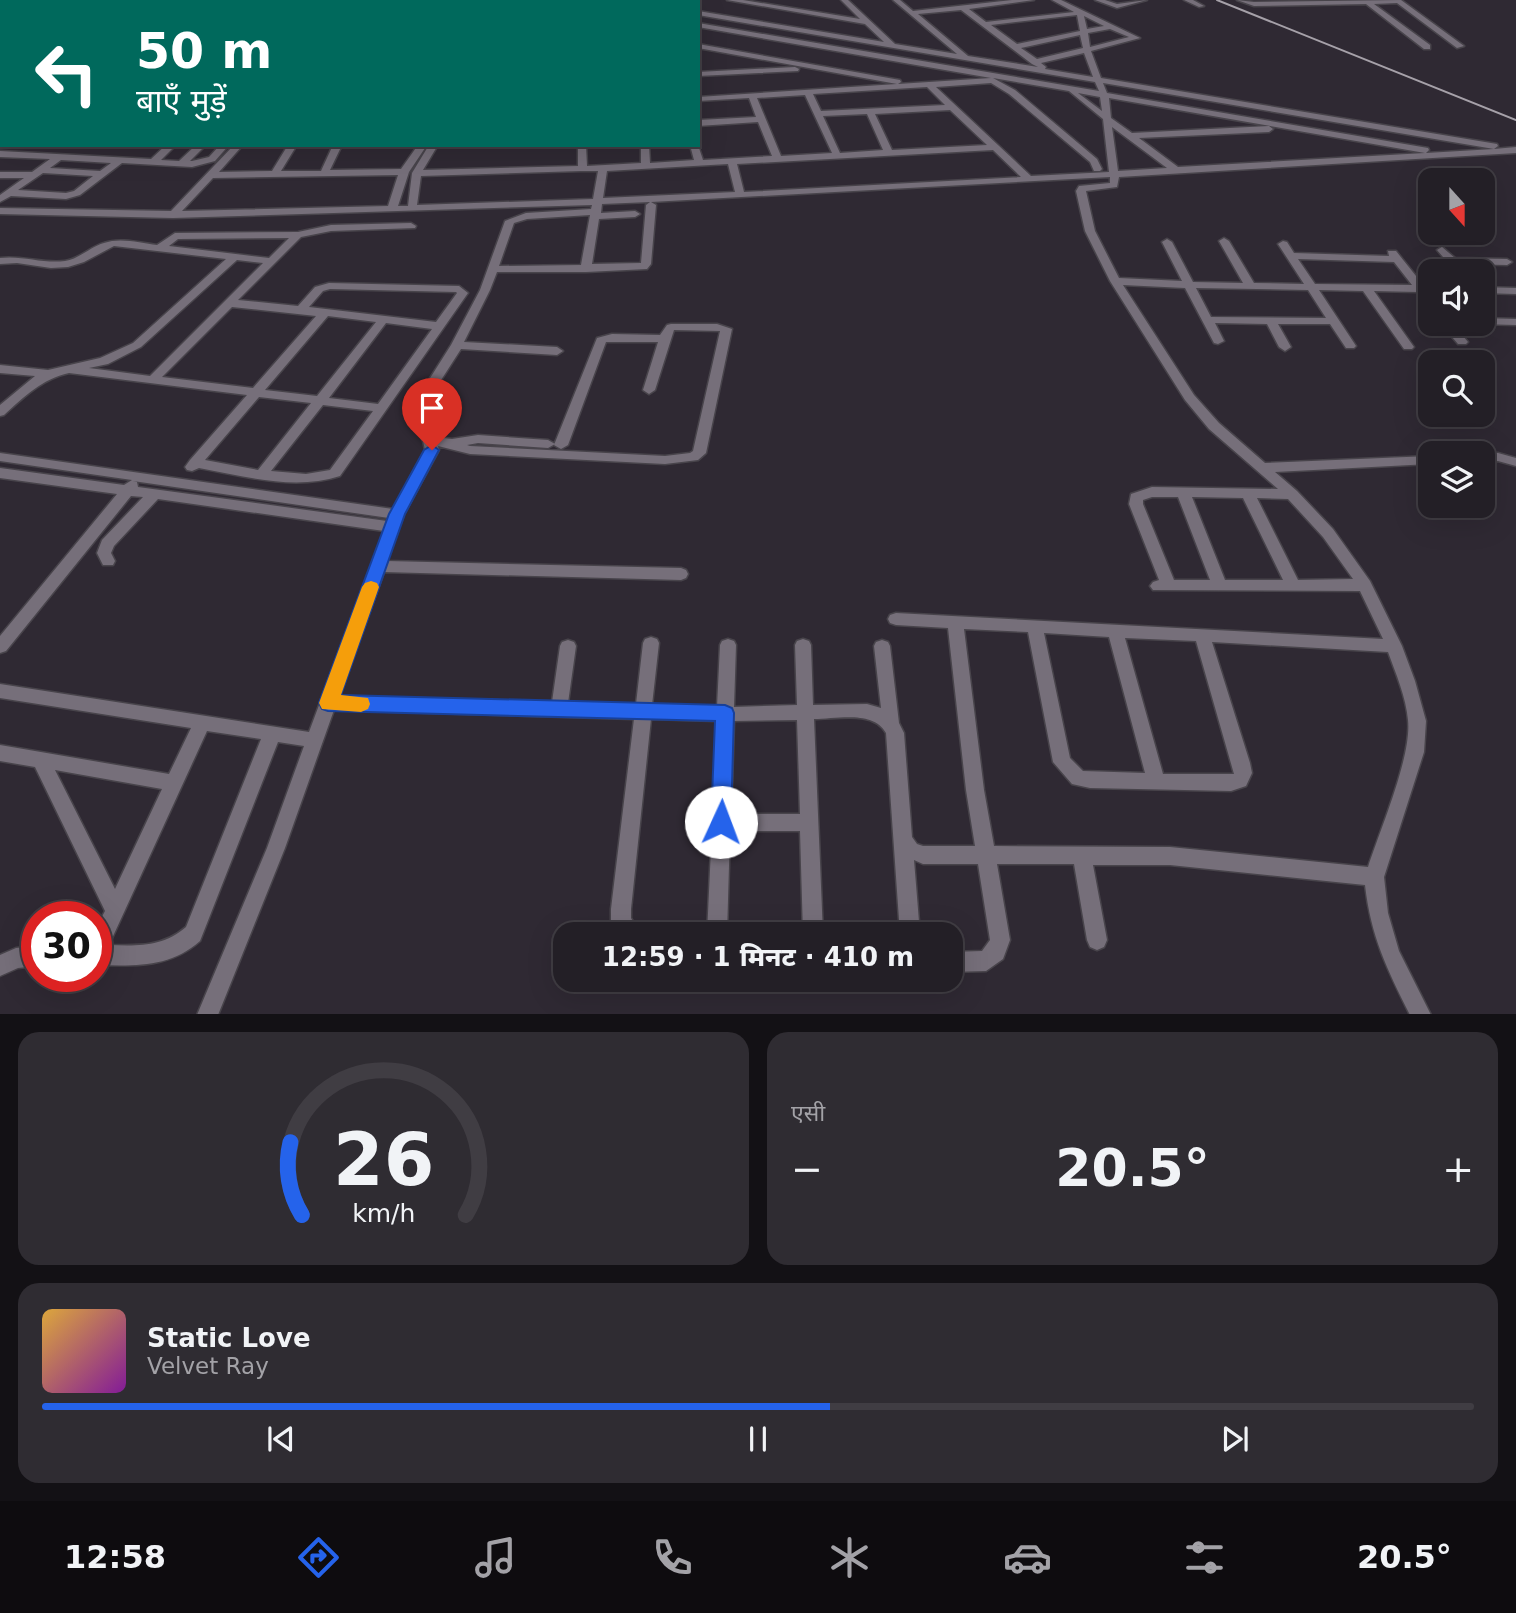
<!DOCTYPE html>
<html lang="hi">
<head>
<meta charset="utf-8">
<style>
	:root { --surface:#231f26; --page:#2f2c32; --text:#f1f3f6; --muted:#a3a2a7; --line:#403d43; --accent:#2563eb }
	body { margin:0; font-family:"DejaVu Sans","Noto Sans Devanagari",sans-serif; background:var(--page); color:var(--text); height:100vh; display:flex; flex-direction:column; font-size:26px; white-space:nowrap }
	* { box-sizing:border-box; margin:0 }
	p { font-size:23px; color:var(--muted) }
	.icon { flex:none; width:38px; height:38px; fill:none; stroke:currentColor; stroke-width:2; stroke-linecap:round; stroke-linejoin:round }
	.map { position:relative; height:1014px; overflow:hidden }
	.drawer { display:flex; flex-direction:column; gap:18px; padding:18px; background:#131115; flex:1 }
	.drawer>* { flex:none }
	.top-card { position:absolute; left:0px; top:0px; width:700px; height:147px; box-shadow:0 7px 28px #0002,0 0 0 2px var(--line); background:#00695c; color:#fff; overflow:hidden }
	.needle { width:46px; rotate:159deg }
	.tools { position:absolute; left:1418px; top:168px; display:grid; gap:14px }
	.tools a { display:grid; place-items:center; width:77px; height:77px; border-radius:14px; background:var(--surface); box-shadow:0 7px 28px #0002,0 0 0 2px var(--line); font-size:35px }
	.speed { position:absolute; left:21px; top:901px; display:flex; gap:14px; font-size:35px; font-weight:700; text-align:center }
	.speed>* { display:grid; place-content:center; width:91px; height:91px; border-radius:50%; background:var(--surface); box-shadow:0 7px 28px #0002,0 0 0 2px var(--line); line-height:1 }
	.speed .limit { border:10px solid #d22; background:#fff; color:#111 }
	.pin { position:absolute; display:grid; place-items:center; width:60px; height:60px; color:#fff; margin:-72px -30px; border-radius:50% 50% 50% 0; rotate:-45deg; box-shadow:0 0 7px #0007 }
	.pin .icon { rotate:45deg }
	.me { position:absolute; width:77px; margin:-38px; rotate:2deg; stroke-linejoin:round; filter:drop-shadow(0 0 5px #0008) }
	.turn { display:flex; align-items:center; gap:24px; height:147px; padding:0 21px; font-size:32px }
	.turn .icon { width:91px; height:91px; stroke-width:2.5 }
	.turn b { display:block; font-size:49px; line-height:60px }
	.big { font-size:52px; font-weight:800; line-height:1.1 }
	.drawer .card { flex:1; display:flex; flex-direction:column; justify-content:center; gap:10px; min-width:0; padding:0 24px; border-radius:21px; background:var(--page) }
	.drawer .dial { align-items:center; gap:0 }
	.dial svg { height:182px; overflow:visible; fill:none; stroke:var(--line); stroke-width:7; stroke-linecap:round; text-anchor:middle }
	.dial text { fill:var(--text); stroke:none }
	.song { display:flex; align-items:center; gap:21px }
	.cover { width:84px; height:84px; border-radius:10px; background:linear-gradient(135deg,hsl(40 70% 55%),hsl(290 70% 35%)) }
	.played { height:7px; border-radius:4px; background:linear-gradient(90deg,var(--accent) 55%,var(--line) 55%) }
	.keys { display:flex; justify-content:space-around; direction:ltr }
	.heat { display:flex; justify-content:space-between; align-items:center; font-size:38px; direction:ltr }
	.drawer .tiles { flex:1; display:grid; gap:18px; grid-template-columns:1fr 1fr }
	.card:last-child { grid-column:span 2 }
	.trip { position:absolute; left:553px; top:922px; width:410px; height:70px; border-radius:21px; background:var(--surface); box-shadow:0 7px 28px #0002,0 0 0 2px var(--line); font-weight:800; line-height:70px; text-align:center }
	.dock { display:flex; height:112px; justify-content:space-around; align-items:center; background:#0e0c0f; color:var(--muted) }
	.dock .icon { width:49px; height:49px }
	.dock .on { color:var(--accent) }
	.dock b { font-size:32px; color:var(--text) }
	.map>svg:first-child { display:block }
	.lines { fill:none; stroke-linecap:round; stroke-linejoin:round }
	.minor-casing { stroke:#48444b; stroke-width:3 }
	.primary-casing { stroke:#48444b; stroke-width:2 }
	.minor { fill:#766f7a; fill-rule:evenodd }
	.primary { fill:#878051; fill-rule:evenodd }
	.rail { stroke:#a6a1a9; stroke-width:2 }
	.route { fill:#2563eb; stroke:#184099; stroke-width:2 }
	.slow { fill:#f59e0b }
</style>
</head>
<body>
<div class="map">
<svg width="1516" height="1015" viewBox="0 0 1516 1015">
	<rect width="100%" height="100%" fill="#2f2933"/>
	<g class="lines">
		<defs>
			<path id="minor" d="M 148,0 L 156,0 L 147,2 Z
				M 235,0 L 251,0 L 251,1 L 237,2 Z
				M 317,0 L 325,0 L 316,2 Z
				M 358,0 L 366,0 L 357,2 Z
				M 394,0 L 401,0 L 393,2 Z
				M 432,0 L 440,0 L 431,2 Z
				M 510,0 L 517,0 L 509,2 Z
				M 569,0 L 575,0 L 575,2 L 569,2 Z
				M 727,0 L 743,0 L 860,19 L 841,0 L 848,0 L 895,44 L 957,54 L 893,0 L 900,0 L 913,11 L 1012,0 L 1034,0 L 969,9 L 986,22 L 1074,12 L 1052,0 L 1061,0 L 1140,38 L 1091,51 L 1101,78 L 1497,144 L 1498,146 L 1494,149 L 1516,147 L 1516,153 L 1119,177 L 1117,187 L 1086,191 L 1095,231 L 1119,278 L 1182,281 L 1162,242 L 1167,239 L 1172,242 L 1193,282 L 1243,283 L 1219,241 L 1224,238 L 1229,241 L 1254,283 L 1304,284 L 1278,244 L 1283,241 L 1287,242 L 1294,253 L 1389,256 L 1388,251 L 1396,251 L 1424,286 L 1430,286 L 1430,304 L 1426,303 L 1417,292 L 1374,291 L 1414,347 L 1412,349 L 1404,349 L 1363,291 L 1319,290 L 1356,346 L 1354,348 L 1346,348 L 1330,324 L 1278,324 L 1291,347 L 1285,351 L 1279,347 L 1267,324 L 1215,323 L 1224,341 L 1218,344 L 1214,343 L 1185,288 L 1123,285 L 1194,395 L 1219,423 L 1265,463 L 1430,456 L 1430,464 L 1275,472 L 1297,491 L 1333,529 L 1370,581 L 1402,646 L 1415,681 L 1426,721 L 1424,752 L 1384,877 L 1388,913 L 1399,951 L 1431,1015 L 1410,1015 C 1387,969 1371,937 1365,885 L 1170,865 L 1093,865 L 1107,940 L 1104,947 L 1097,950 L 1090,947 L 1087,940 L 1074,864 L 997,864 L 1010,940 L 1003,959 L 986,971 L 950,972 L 950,952 L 982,951 L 990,940 L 978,864 L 923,864 L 914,860 L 920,934 L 900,934 L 886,733 C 873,710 837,719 814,719 L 823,934 L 803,934 L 800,831 L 730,831 L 727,934 L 707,934 L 717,721 L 651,719 L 631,909 L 631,918 L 640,934 L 618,934 L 611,921 L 611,909 L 634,719 L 334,710 L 285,848 L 218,1015 L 197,1015 L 267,848 L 304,746 L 278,742 L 200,941 C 170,968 134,966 96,965 L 96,928 L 105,911 L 35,767 L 0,761 L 0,745 L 169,774 L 191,728 L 0,698 L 0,684 L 309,732 L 384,531 L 158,499 L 114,546 L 111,553 L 115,561 L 113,565 L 103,565 L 97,553 L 102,540 L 143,497 L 131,496 L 6,651 L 0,653 L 0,636 L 117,494 L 0,478 L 0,468 L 124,485 L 132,480 L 0,461 L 0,453 L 393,509 L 425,450 L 423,441 L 410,414 L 413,405 L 451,345 L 480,290 L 505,221 L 526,213 L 591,209 L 592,205 L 173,218 L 0,214 L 0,208 L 171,211 L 234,145 L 243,145 L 219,172 L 272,171 L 288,145 L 297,145 L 281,171 L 321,171 L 333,145 L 342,145 L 330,170 L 401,169 L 418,145 L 427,145 L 409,172 L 398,206 L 408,206 L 412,173 L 429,145 L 438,145 L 423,170 L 578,166 L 578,145 L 586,145 L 587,166 L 641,163 L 641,145 L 649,145 L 650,163 L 694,160 L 690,145 L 698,145 L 703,160 L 772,156 L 758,122 L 698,126 L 698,120 L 756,117 L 749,98 L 698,101 L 698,97 L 897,84 L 698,48 L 698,44 L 900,80 L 901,82 L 898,84 L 991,78 L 698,27 L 698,23 L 1099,91 L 1095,82 L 698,15 L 698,11 L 884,42 L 865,24 ZM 961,10 L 1032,64 L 1038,67 L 968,56 L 918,14 ZM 1077,15 L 1080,31 L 1017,44 L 991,25 ZM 1084,16 L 1104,26 L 1087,29 ZM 1110,29 L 1129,37 L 1090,47 L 1088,33 ZM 1080,35 L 1083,48 L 1037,59 L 1021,48 ZM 1084,53 L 1093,77 L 1045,69 L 1046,67 L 1041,63 ZM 993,78 L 1069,91 L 1103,119 L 1109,172 L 1031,176 L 936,87 L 991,83 L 1009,94 L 1090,162 L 1094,171 L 1100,171 L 1102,169 L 1097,159 L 1015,90 ZM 1103,83 L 1494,149 L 1426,153 L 1429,150 L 1428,148 L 1107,93 ZM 927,87 L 945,105 L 821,111 L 813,94 ZM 1078,93 L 1100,97 L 1102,111 ZM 805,95 L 832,153 L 781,156 L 757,98 ZM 1109,98 L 1425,153 L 1178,167 L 1139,138 L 1269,132 L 1273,129 L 1269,126 L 1132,133 L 1111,118 ZM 950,110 L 987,145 L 892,150 L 875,114 ZM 867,114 L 883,150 L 840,153 L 823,116 ZM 1112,127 L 1167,168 L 1118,171 ZM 993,150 L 1021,177 L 744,192 L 737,164 ZM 728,164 L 735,192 L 603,198 L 607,171 ZM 581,171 L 598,171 L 593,199 L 417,205 L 421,176 ZM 398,175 L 388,206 L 182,211 L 213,178 ZM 1110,177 L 1110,183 L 1079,186 L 1076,191 L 1085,231 L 1110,281 L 1185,400 L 1209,429 L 1278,489 L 1152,487 L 1131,494 L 1129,504 L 1159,580 L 1153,582 L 1150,586 L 1153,590 L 1360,591 L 1383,639 L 896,613 L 890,615 L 888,619 L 890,623 L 896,625 L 948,628 L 966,790 L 975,846 L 923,846 L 917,844 L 912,837 L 904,733 L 899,723 L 890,646 L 888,642 L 882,640 L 876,642 L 874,646 L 881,708 L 867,704 L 813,705 L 811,645 L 809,641 L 803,639 L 797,641 L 795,645 L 797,705 L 734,707 L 736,645 L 734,641 L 728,639 L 722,641 L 720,645 L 717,707 L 652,705 L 659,643 L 657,639 L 651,637 L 645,639 L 643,643 L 636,704 L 568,703 L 576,646 L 574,642 L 568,640 L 562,642 L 560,646 L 552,702 L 339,696 L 384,572 L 681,580 L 686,578 L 688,574 L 686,570 L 681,568 L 387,561 L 404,514 L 439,450 L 438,446 L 470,454 L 665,464 L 698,460 L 706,453 L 732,329 L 717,324 L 671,324 L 667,325 L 660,335 L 612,334 L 597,338 L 554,445 L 561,449 L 568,445 L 606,342 L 658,342 L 643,390 L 649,394 L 655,390 L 674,330 L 720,331 L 693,451 L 690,453 L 665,456 L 470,446 L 467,445 L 478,443 L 548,448 L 555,444 L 548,440 L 478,435 L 452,439 L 435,437 L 422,414 L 425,405 L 461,349 L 557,355 L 563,351 L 557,347 L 464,342 L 490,290 L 497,272 L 586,272 L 647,269 L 651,264 L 656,205 L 651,202 ZM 650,202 L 646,205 L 641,263 L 592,264 L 599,219 L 635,217 L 640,214 L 635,211 L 601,213 L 602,204 ZM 590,215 L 581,265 L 499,266 L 514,223 L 527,219 ZM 1298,259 L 1394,262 L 1412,285 L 1315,284 ZM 1196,288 L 1308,290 L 1326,318 L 1211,317 ZM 133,481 L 389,518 L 387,521 L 138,487 L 137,482 ZM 1152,497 L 1178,497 L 1210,580 L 1174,580 L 1143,504 L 1143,500 ZM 1192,497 L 1243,498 L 1283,580 L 1225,580 ZM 1257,498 L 1288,499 L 1323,537 L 1353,579 L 1298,580 ZM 964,629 L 1028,632 L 1053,762 L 1072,784 L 1090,788 L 1231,791 L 1246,786 L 1252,773 L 1250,763 L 1212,642 L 1388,652 C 1396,674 1406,697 1408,720 C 1412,756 1380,830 1368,867 L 1170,847 L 994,846 L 984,790 ZM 1044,633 L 1109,637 L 1145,773 L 1083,771 L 1070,758 ZM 1125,638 L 1196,641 L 1234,774 L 1163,774 ZM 797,720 L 800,814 L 731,814 L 734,721 ZM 207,731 L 261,739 L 186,927 C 163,947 138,946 109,945 ZM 55,770 L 162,789 L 115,889 Z
				M 1095,0 L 1105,0 L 1117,4 L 1147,0 L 1117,8 Z
				M 1184,0 L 1193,0 L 1204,6 L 1199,7 Z
				M 1237,0 L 1254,2 L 1401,0 L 1464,46 L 1457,48 L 1397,3 L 1374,4 L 1430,45 L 1430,49 L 1424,49 L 1366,4 L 1254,6 Z
				M 0,28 L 2,28 L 2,33 L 0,33 Z
				M 795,67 L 799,69 L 798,71 L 698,76 L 698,72 Z
				M 0,87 L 2,87 L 2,91 L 0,91 Z
				M 2,118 L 2,124 L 0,125 L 0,119 Z
				M 0,133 L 2,133 L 2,139 L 0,139 Z
				M 166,145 L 176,145 L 161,160 L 179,161 L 196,145 L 206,145 L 190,161 L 192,161 L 209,157 L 220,145 L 229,145 L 215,161 L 192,167 L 122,163 L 80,195 L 66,199 L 11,196 L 0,202 L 0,195 L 24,178 L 0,178 L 0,172 L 32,172 L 50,159 L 0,157 L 0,151 L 151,159 ZM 61,160 L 111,163 L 100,171 L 50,168 ZM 43,173 L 93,176 L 74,191 L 66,193 L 18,190 Z
				M 411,223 L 416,226 L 415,228 L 331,231 L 301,237 L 238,300 L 298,306 L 315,287 L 329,283 L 459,286 L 468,293 L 340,476 C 294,491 244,476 199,468 L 192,471 L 187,470 L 185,467 L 190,460 L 247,395 L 69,373 C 42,379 25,396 4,415 L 0,416 L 0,405 L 35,376 L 0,373 L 0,365 L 48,370 L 100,358 L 133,343 L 226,259 L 114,246 L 84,262 L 68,267 L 51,268 L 17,263 L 0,264 L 0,258 C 22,255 43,264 65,261 C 79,259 90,247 104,243 C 120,237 141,243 157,245 L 175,233 L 298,232 L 331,225 ZM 289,238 L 269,258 L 169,246 L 178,239 ZM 237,260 L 263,263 L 150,376 L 89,368 L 108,364 L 141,347 ZM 330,289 L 456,292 L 457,293 L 436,322 L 309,307 L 323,291 ZM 232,307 L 316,316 L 253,388 L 162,377 ZM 328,316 L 376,322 L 317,396 L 265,390 ZM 386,323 L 432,329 L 378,404 L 329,398 ZM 259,397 L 311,403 L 258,470 L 205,460 ZM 323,405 L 373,411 L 330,470 L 306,474 L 271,471 Z
				M 1442,247 L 1455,258 L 1507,259 L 1512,262 L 1507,265 L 1461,264 L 1466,271 L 1455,271 L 1437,250 Z
				M 1482,287 L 1516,288 L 1516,294 L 1482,293 Z
				M 1482,318 L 1516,319 L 1516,325 L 1479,324 L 1482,324 Z
				M 1441,324 L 1453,324 L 1468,342 L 1466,344 L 1458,344 Z
				M 1498,453 L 1516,458 L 1516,466 L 1498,461 L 1482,462 L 1482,454 Z
				M 37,946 L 37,966 L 18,968 L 0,976 L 0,955 L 16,948 Z"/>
			<path id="primary" d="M 70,0 L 84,0 L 69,2 Z
				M 2,36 L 2,44 L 0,45 L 0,37 Z"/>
		</defs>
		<use href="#minor" class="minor-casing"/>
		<use href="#primary" class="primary-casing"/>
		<use href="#minor" class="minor"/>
		<use href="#primary" class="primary"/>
		<path class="rail" d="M 1217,0 L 1516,120"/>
	</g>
	<path class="route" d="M 432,445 L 439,450 L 405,514 L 341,695 L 725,705 L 732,708 L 734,713 L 731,822 L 728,829 L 721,832 L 714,829 L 711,822 L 715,721 L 328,711 L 322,709 L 319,703 L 389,514 L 424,450 Z"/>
	<path class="slow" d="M 371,581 L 377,583 L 379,587 L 341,695 L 368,698 L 370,704 L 368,709 L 361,712 L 322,709 L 319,703 L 362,587 L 365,583 Z"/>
</svg>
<div class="tools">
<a><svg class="needle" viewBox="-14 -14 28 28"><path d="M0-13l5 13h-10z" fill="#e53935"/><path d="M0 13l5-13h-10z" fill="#a3a2a7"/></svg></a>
<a><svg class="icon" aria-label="sound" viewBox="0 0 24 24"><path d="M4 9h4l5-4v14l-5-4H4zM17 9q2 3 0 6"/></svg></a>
<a><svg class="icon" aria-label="search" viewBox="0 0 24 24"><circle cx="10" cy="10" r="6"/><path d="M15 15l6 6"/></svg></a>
<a><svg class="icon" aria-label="layers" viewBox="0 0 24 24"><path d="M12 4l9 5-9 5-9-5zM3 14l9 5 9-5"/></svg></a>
</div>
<div class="speed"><div class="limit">30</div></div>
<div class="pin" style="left:432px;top:450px;background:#d93025"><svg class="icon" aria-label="arrive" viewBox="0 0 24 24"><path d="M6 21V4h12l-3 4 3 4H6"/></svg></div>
<svg class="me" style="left:721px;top:822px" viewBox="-20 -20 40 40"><circle r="19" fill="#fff"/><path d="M0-13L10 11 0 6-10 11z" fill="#2563eb"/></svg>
<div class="trip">12:59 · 1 मिनट · 410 m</div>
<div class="top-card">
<div class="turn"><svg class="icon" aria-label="left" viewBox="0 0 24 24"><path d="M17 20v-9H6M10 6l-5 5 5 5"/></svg><div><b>50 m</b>बाएँ मुड़ें</div></div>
</div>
</div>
<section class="drawer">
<div class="tiles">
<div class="card dial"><svg viewBox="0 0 100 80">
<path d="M14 69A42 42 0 1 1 86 69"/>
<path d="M14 69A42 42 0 0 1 9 37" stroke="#2563eb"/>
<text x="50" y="56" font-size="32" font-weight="700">26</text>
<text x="50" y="72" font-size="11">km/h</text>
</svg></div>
<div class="card"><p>एसी</p>
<div class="heat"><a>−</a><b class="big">20.5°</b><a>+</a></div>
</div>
<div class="card">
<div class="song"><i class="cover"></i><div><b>Static Love</b><p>Velvet Ray</p></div></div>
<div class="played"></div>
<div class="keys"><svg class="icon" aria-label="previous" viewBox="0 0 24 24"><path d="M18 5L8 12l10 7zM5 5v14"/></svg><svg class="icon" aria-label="pause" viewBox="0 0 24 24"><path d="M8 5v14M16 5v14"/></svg><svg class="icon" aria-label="next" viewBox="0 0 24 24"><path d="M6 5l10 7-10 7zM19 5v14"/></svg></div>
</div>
</div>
</section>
<nav class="dock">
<b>12:58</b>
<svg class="icon on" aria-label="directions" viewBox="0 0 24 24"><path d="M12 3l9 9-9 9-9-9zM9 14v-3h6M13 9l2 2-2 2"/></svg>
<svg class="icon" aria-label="music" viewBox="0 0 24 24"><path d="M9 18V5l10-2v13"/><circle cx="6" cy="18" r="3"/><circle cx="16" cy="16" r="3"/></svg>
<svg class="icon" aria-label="phone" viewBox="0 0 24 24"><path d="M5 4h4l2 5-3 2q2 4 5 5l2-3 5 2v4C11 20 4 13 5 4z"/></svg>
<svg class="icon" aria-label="climate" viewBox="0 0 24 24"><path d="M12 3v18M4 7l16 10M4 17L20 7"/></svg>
<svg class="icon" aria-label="car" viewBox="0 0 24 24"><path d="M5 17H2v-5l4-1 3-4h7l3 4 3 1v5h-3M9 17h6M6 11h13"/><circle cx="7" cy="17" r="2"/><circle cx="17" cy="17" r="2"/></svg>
<svg class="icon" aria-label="filters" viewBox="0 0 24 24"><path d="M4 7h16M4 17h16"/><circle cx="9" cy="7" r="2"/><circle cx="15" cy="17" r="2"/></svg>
<b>20.5°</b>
</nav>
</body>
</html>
